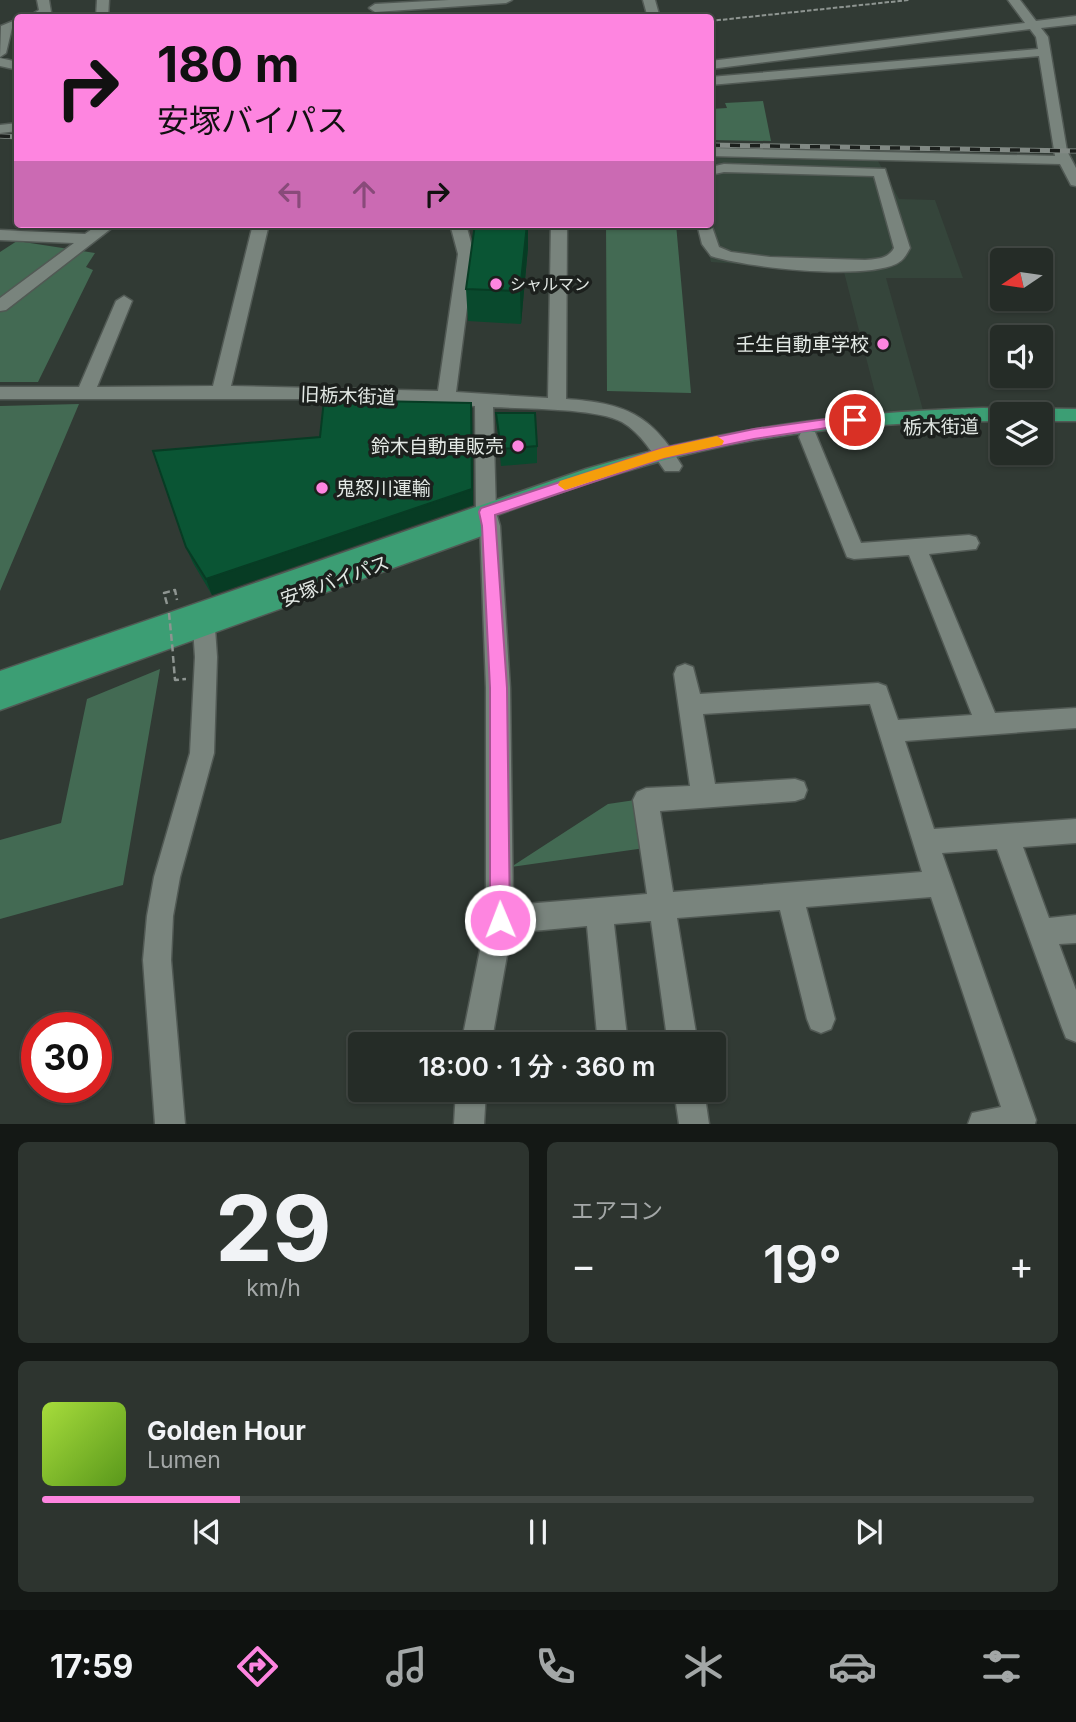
<!DOCTYPE html>
<html lang="ja">
<head>
<meta charset="utf-8">
<style>
	:root { --surface:#252c27; --page:#2d342f; --text:#f1f3f6; --muted:#a3a7a7; --line:#424844; --accent:#fe85e0 }
	body { margin:0; font-family:Inter,"Noto Sans JP",sans-serif; background:var(--page); color:var(--text); height:100vh; display:flex; flex-direction:column; font-size:26px; white-space:nowrap }
	* { box-sizing:border-box; margin:0 }
	p { font-size:23px; color:var(--muted) }
	.icon { flex:none; width:38px; height:38px; fill:none; stroke:currentColor; stroke-width:2; stroke-linecap:round; stroke-linejoin:round }
	.map { position:relative; height:1124px; overflow:hidden }
	.panel { display:flex; flex-direction:column; gap:18px; padding:18px; background:#141815; flex:1 }
	.panel>* { flex:none }
	.guide { position:absolute; left:14px; top:14px; width:700px; height:214px; border-radius:7px; box-shadow:0 2px 5px #0004,0 0 0 2px var(--line); background:#fe85e0; color:#111; overflow:hidden }
	.needle { width:46px; rotate:257deg }
	.buttons { position:absolute; left:990px; top:248px; display:grid; gap:14px }
	.buttons a { display:grid; place-items:center; width:63px; height:63px; border-radius:7px; background:var(--surface); box-shadow:0 2px 5px #0004,0 0 0 2px var(--line); font-size:35px }
	.speed { position:absolute; left:21px; top:1012px; display:flex; gap:14px; font-size:35px; font-weight:700; text-align:center }
	.speed>* { display:grid; place-content:center; width:91px; height:91px; border-radius:50%; background:var(--surface); box-shadow:0 2px 5px #0004,0 0 0 2px var(--line); line-height:1 }
	.speed .limit { border:10px solid #d22; background:#fff; color:#111 }
	.pin { position:absolute; display:grid; place-items:center; width:60px; height:60px; color:#fff; margin:-30px; border:4px solid #fff; border-radius:50%; box-shadow:0 2px 7px #0007 }
	.me { position:absolute; width:77px; margin:-38px; rotate:359deg; stroke-linejoin:round; filter:drop-shadow(0 0 5px #0008) }
	.turn { display:flex; align-items:center; gap:24px; height:147px; padding:0 28px; font-size:32px }
	.turn .icon { width:91px; height:91px; stroke-width:2.5 }
	.turn b { display:block; font-size:49px; line-height:60px }
	.lanes { display:flex; align-items:center; height:66px; padding:0 28px; background:#0003; justify-content:center; gap:35px; direction:ltr }
	.lanes .off { opacity:.35 }
	.big { font-size:52px; font-weight:600; line-height:1.1 }
	.panel .widget { flex:1; display:flex; flex-direction:column; justify-content:center; gap:10px; min-width:0; padding:0 24px; border-radius:10px; background:var(--page) }
	.panel .dial { align-items:center; gap:0 }
	.dial b { font-size:91px; line-height:1 }
	.song { display:flex; align-items:center; gap:21px }
	.cover { width:84px; height:84px; border-radius:10px; background:linear-gradient(135deg,hsl(80 70% 55%),hsl(90 70% 35%)) }
	.played { height:7px; border-radius:4px; background:linear-gradient(90deg,var(--accent) 20%,var(--line) 20%) }
	.keys { display:flex; justify-content:space-around; direction:ltr }
	.heat { display:flex; justify-content:space-between; align-items:center; font-size:38px; direction:ltr }
	.panel .tiles { flex:1; display:grid; gap:18px; grid-template-columns:1fr 1fr }
	.widget:last-child { grid-column:span 2 }
	.trip { position:absolute; left:348px; top:1032px; width:378px; height:70px; border-radius:7px; background:var(--surface); box-shadow:0 2px 5px #0004,0 0 0 2px var(--line); font-weight:600; line-height:70px; text-align:center }
	.tab-bar { display:flex; height:112px; justify-content:space-around; align-items:center; background:#0f1210; color:var(--muted) }
	.tab-bar .icon { width:49px; height:49px }
	.tab-bar .current { color:var(--accent) }
	.tab-bar b { font-size:32px; color:var(--text) }
	.map>svg:first-child { display:block }
	.built { fill:#35453b }
	.green { fill:#436a53 }
	.lines { fill:none; stroke-linecap:round; stroke-linejoin:round }
	.minor-casing { stroke:#515954; stroke-width:3 }
	.major-casing { stroke:#515954; stroke-width:3 }
	.path-far1 { stroke:#8e9591; stroke-width:2; stroke-dasharray:4.5 2; stroke-linecap:butt }
	.path { stroke:#8e9591; stroke-width:2.5; stroke-dasharray:7 3.5; stroke-linecap:butt }
	.minor { fill:#79847d; fill-rule:evenodd }
	.major { fill:#3c9e74; fill-rule:evenodd }
	.rail-casing { stroke:#818984; stroke-width:5 }
	.rail { stroke:#1c201d; stroke-width:3.5; stroke-dasharray:10; stroke-linecap:butt }
	.path-bridge { stroke:#8e9591; stroke-width:2.5; stroke-dasharray:7 3.5; stroke-linecap:butt }
	.wall { fill:#09492d }
	.shaded-wall { fill:#073c24 }
	.building { fill:#0a5534; stroke:#073c24; stroke-width:2 }
	.route { fill:#fe85e0; stroke:#a55692; stroke-width:2 }
	.slow { fill:#f59e0b }
	.poi-dot { fill:#fe85e0; stroke:#1c201d; stroke-width:2.5 }
	.labels { text-anchor:middle; dominant-baseline:central; stroke-width:7; stroke-linejoin:round; paint-order:stroke }
	.far-poi-label { font-size:16px; fill:#e2e8e4; stroke:#1c201d; text-anchor:start }
	.poi-label { font-size:19px; fill:#e2e8e4; stroke:#1c201d; text-anchor:end }
	.street-label { font-size:19px; fill:#e2e8e4; stroke:#1c201d }
</style>
</head>
<body>
<div class="map">
<svg width="1076" height="1124" viewBox="0 0 1076 1124">
	<rect width="100%" height="100%" fill="#313a34"/>
	<path class="built" d="M 711,158 L 878,161 L 899,199 L 935,200 L 963,278 L 886,278 L 923,410 L 880,412 L 844,272 L 711,262 L 702,224 L 710,224 Z"/>
	<path class="green" d="M 763,101 L 771,141 L 711,140 L 711,109 L 727,108 L 725,103 Z
		M 606,224 L 676,224 L 691,393 L 607,391 Z
		M 17,241 L 95,253 L 86,267 L 93,270 L 38,382 L 0,382 L 0,252 Z
		M 79,404 L 0,591 L 0,406 Z
		M 160,669 L 123,885 L 0,919 L 0,840 L 61,823 L 87,699 Z
		M 635,800 L 645,848 L 511,867 L 608,804 Z"/>
	<g class="lines">
		<defs>
			<path id="minor" d="M 37,0 L 49,0 L 51,12 L 43,18 L 26,18 L 39,10 Z
				M 97,0 L 109,0 L 108,18 L 96,18 Z
				M 449,0 L 512,0 L 506,3 L 375,12 L 369,8 L 375,4 Z
				M 643,0 L 655,0 L 660,18 L 648,18 Z
				M 1008,0 L 1020,0 L 1036,21 L 1076,16 L 1076,24 L 1041,28 L 1048,37 L 1067,151 L 1076,168 L 1076,186 L 1071,185 L 1060,164 L 710,156 L 710,148 L 1055,156 L 1039,56 L 710,85 L 710,77 L 1038,49 L 1036,37 L 1030,29 L 710,69 L 710,61 L 1025,23 Z
				M 18,19 L 18,26 L 12,28 L 6,53 L 0,57 L 1,26 Z
				M 0,58 L 18,62 L 18,70 L 0,66 Z
				M 18,123 L 18,131 L 0,133 L 0,125 Z
				M 724,164 L 885,169 L 910,248 C 906,255 904,260 896,264 C 862,280 748,268 711,256 L 702,244 L 697,224 L 710,224 L 710,221 L 719,247 L 731,252 L 770,257 L 865,260 C 877,259 888,259 894,248 L 874,176 L 724,172 L 710,175 L 710,167 Z
				M 99,224 L 117,224 L 6,310 L 0,311 L 0,298 L 74,243 L 0,240 L 0,230 L 85,234 Z
				M 253,224 L 269,224 L 231,386 L 438,391 L 458,254 L 450,224 L 466,224 L 474,254 L 456,392 L 548,398 L 551,224 L 567,224 L 566,399 C 624,403 652,414 682,466 L 679,471 L 665,471 C 653,454 641,433 622,422 C 597,408 525,409 493,407 L 496,512 L 500,526 L 510,688 L 513,905 L 647,894 L 633,800 L 637,792 L 646,788 L 690,786 L 674,674 L 677,667 L 685,664 L 693,667 L 700,694 L 878,683 L 886,686 L 898,720 L 972,715 L 909,555 L 854,559 L 847,557 L 799,437 L 801,432 L 815,432 L 817,437 L 861,543 L 969,535 L 976,537 L 979,543 L 976,549 L 929,554 L 995,713 L 1076,708 L 1076,728 L 905,741 L 934,829 L 1076,819 L 1076,843 L 1023,847 L 1049,918 L 1076,915 L 1076,943 L 1059,944 L 1076,990 L 1076,1042 L 1066,1038 L 1062,1028 L 997,849 L 942,853 L 1036,1120 L 1035,1124 L 968,1124 L 972,1113 L 1001,1107 L 931,897 L 806,907 L 835,1019 L 831,1029 L 821,1033 L 811,1029 L 807,1019 L 780,910 L 677,918 L 698,1045 L 668,1045 L 651,921 L 614,924 L 628,1045 L 598,1045 L 587,926 L 511,933 L 491,1045 L 461,1045 L 486,920 L 486,688 L 480,526 L 476,512 L 475,406 L 309,399 L 0,399 L 0,387 L 79,387 L 116,301 L 124,296 L 132,301 L 97,387 L 213,386 ZM 870,704 L 922,872 L 673,892 L 660,811 L 795,801 L 804,798 L 807,790 L 804,782 L 795,779 L 715,784 L 703,714 Z
				M 199,603 L 207,606 L 215,628 L 217,657 L 214,753 L 180,877 L 173,916 L 171,960 L 185,1124 L 155,1124 L 143,960 L 147,916 L 154,877 L 190,753 L 195,657 L 193,628 L 188,612 L 191,606 Z
				M 456,1090 L 486,1090 L 484,1124 L 454,1124 Z
				M 674,1090 L 704,1090 L 709,1124 L 679,1124 Z"/>
			<path id="major" d="M 982,408 L 1076,409 L 1076,421 L 1041,421 L 1041,415 L 1003,415 L 1003,421 C 902,421 800,428 701,451 C 627,468 555,494 483,520 L 490,523 L 493,528 L 490,533 L 0,710 L 0,671 L 586,469 C 718,429 844,412 982,408 Z"/>
		</defs>
		<use href="#minor" class="minor-casing"/>
		<use href="#major" class="major-casing"/>
		<path class="path-far1" d="M 710,21 L 909,0"/>
		<path class="path" d="M 167,604 L 164,593 L 175,590 L 177,600
			M 173,656 L 175,680 L 186,679"/>
		<use href="#minor" class="minor"/>
		<use href="#major" class="major"/>
		<defs>
			<path id="rail" d="M 0,136 L 18,137
				M 710,145 L 1076,151"/>
		</defs>
		<use href="#rail" class="rail-casing"/>
		<use href="#rail" class="rail"/>
		<path class="path-bridge" d="M 169,613 L 173,654"/>
	</g>
	<path class="wall" d="M 473,224 L 528,224 L 528,247 L 521,324 L 468,321 L 466,289 L 474,230 Z
		M 496,413 L 537,446 L 537,463 L 501,466 Z
		M 472,420 L 473,505 L 212,595 L 193,563 L 186,547 L 320,437 Z"/>
	<path class="shaded-wall" d="M 527,224 L 528,224 L 528,247 L 521,324 L 520,291 Z
		M 471,403 L 473,505 L 212,595 L 206,579 Z"/>
	<path class="building" d="M 475,224 L 527,224 L 520,291 L 466,289 Z
		M 324,400 L 471,403 L 472,489 L 206,579 L 186,547 L 153,451 L 320,437 Z
		M 496,413 L 535,413 L 537,446 L 501,449 Z"/>
	<path class="route" d="M 855,415 L 862,420 L 860,423 L 754,439 L 664,458 L 495,515 L 507,688 L 510,920 L 507,927 L 500,930 L 493,927 L 490,920 L 490,688 L 482,526 L 479,512 L 481,508 L 663,448 L 754,429 Z"/>
	<path class="slow" d="M 717,436 L 724,441 L 722,445 L 664,458 L 565,490 L 558,485 L 560,481 L 663,448 Z"/>
	<g class="poi-dot">
		<circle cx="496" cy="284" r="7"/>
		<circle cx="883" cy="344" r="7"/>
		<circle cx="518" cy="446" r="7"/>
		<circle cx="322" cy="488" r="7"/>
	</g>
	<g class="labels">
		<g class="far-poi-label">
			<text x="510" y="284">シャルマン</text>
		</g>
		<g class="poi-label">
			<text x="869" y="344">壬生自動車学校</text>
			<text x="504" y="446">鈴木自動車販売</text>
			<text x="336" y="488" text-anchor="start">鬼怒川運輸</text>
		</g>
		<g class="street-label">
			<text transform="translate(348 396) rotate(2)">旧栃木街道</text>
			<text transform="translate(941 427) rotate(-1)">栃木街道</text>
			<text transform="translate(335 581) rotate(-20)">安塚バイパス</text>
		</g>
	</g>
</svg>
<div class="buttons">
<a><svg class="needle" viewBox="-14 -14 28 28"><path d="M0-13l5 13h-10z" fill="#e53935"/><path d="M0 13l5-13h-10z" fill="#a3a7a7"/></svg></a>
<a><svg class="icon" aria-label="sound" viewBox="0 0 24 24"><path d="M4 9h4l5-4v14l-5-4H4zM17 9q2 3 0 6"/></svg></a>
<a><svg class="icon" aria-label="layers" viewBox="0 0 24 24"><path d="M12 4l9 5-9 5-9-5zM3 14l9 5 9-5"/></svg></a>
</div>
<div class="speed"><div class="limit">30</div></div>
<div class="pin" style="left:855px;top:420px;background:#d93025"><svg class="icon" aria-label="arrive" viewBox="0 0 24 24"><path d="M6 21V4h12l-3 4 3 4H6"/></svg></div>
<svg class="me" style="left:500px;top:920px" viewBox="-20 -20 40 40"><circle r="17" fill="#fe85e0" stroke="#fff" stroke-width="3"/><path d="M0-11L8 9 0 5-8 9z" fill="#fff"/></svg>
<div class="trip">18:00 · 1 分 · 360 m</div>
<div class="guide">
<div class="turn"><svg class="icon" aria-label="right" viewBox="0 0 24 24"><path d="M7 20v-9h11M14 6l5 5-5 5"/></svg><div><b>180 m</b>安塚バイパス</div></div>
<div class="lanes"><svg class="icon off" aria-label="left" viewBox="0 0 24 24"><path d="M17 20v-9H6M10 6l-5 5 5 5"/></svg><svg class="icon off" aria-label="ahead" viewBox="0 0 24 24"><path d="M12 20V5M6 11l6-6 6 6"/></svg><svg class="icon" aria-label="right" viewBox="0 0 24 24"><path d="M7 20v-9h11M14 6l5 5-5 5"/></svg></div>
</div>
</div>
<section class="panel">
<div class="tiles">
<div class="widget dial"><b>29</b><p>km/h</p></div>
<div class="widget"><p>エアコン</p>
<div class="heat"><a>−</a><b class="big">19°</b><a>+</a></div>
</div>
<div class="widget">
<div class="song"><i class="cover"></i><div><b>Golden Hour</b><p>Lumen</p></div></div>
<div class="played"></div>
<div class="keys"><svg class="icon" aria-label="previous" viewBox="0 0 24 24"><path d="M18 5L8 12l10 7zM5 5v14"/></svg><svg class="icon" aria-label="pause" viewBox="0 0 24 24"><path d="M8 5v14M16 5v14"/></svg><svg class="icon" aria-label="next" viewBox="0 0 24 24"><path d="M6 5l10 7-10 7zM19 5v14"/></svg></div>
</div>
</div>
</section>
<nav class="tab-bar">
<b>17:59</b>
<svg class="icon current" aria-label="directions" viewBox="0 0 24 24"><path d="M12 3l9 9-9 9-9-9zM9 14v-3h6M13 9l2 2-2 2"/></svg>
<svg class="icon" aria-label="music" viewBox="0 0 24 24"><path d="M9 18V5l10-2v13"/><circle cx="6" cy="18" r="3"/><circle cx="16" cy="16" r="3"/></svg>
<svg class="icon" aria-label="phone" viewBox="0 0 24 24"><path d="M5 4h4l2 5-3 2q2 4 5 5l2-3 5 2v4C11 20 4 13 5 4z"/></svg>
<svg class="icon" aria-label="climate" viewBox="0 0 24 24"><path d="M12 3v18M4 7l16 10M4 17L20 7"/></svg>
<svg class="icon" aria-label="car" viewBox="0 0 24 24"><path d="M5 17H2v-5l4-1 3-4h7l3 4 3 1v5h-3M9 17h6M6 11h13"/><circle cx="7" cy="17" r="2"/><circle cx="17" cy="17" r="2"/></svg>
<svg class="icon" aria-label="filters" viewBox="0 0 24 24"><path d="M4 7h16M4 17h16"/><circle cx="9" cy="7" r="2"/><circle cx="15" cy="17" r="2"/></svg>
</nav>
</body>
</html>
